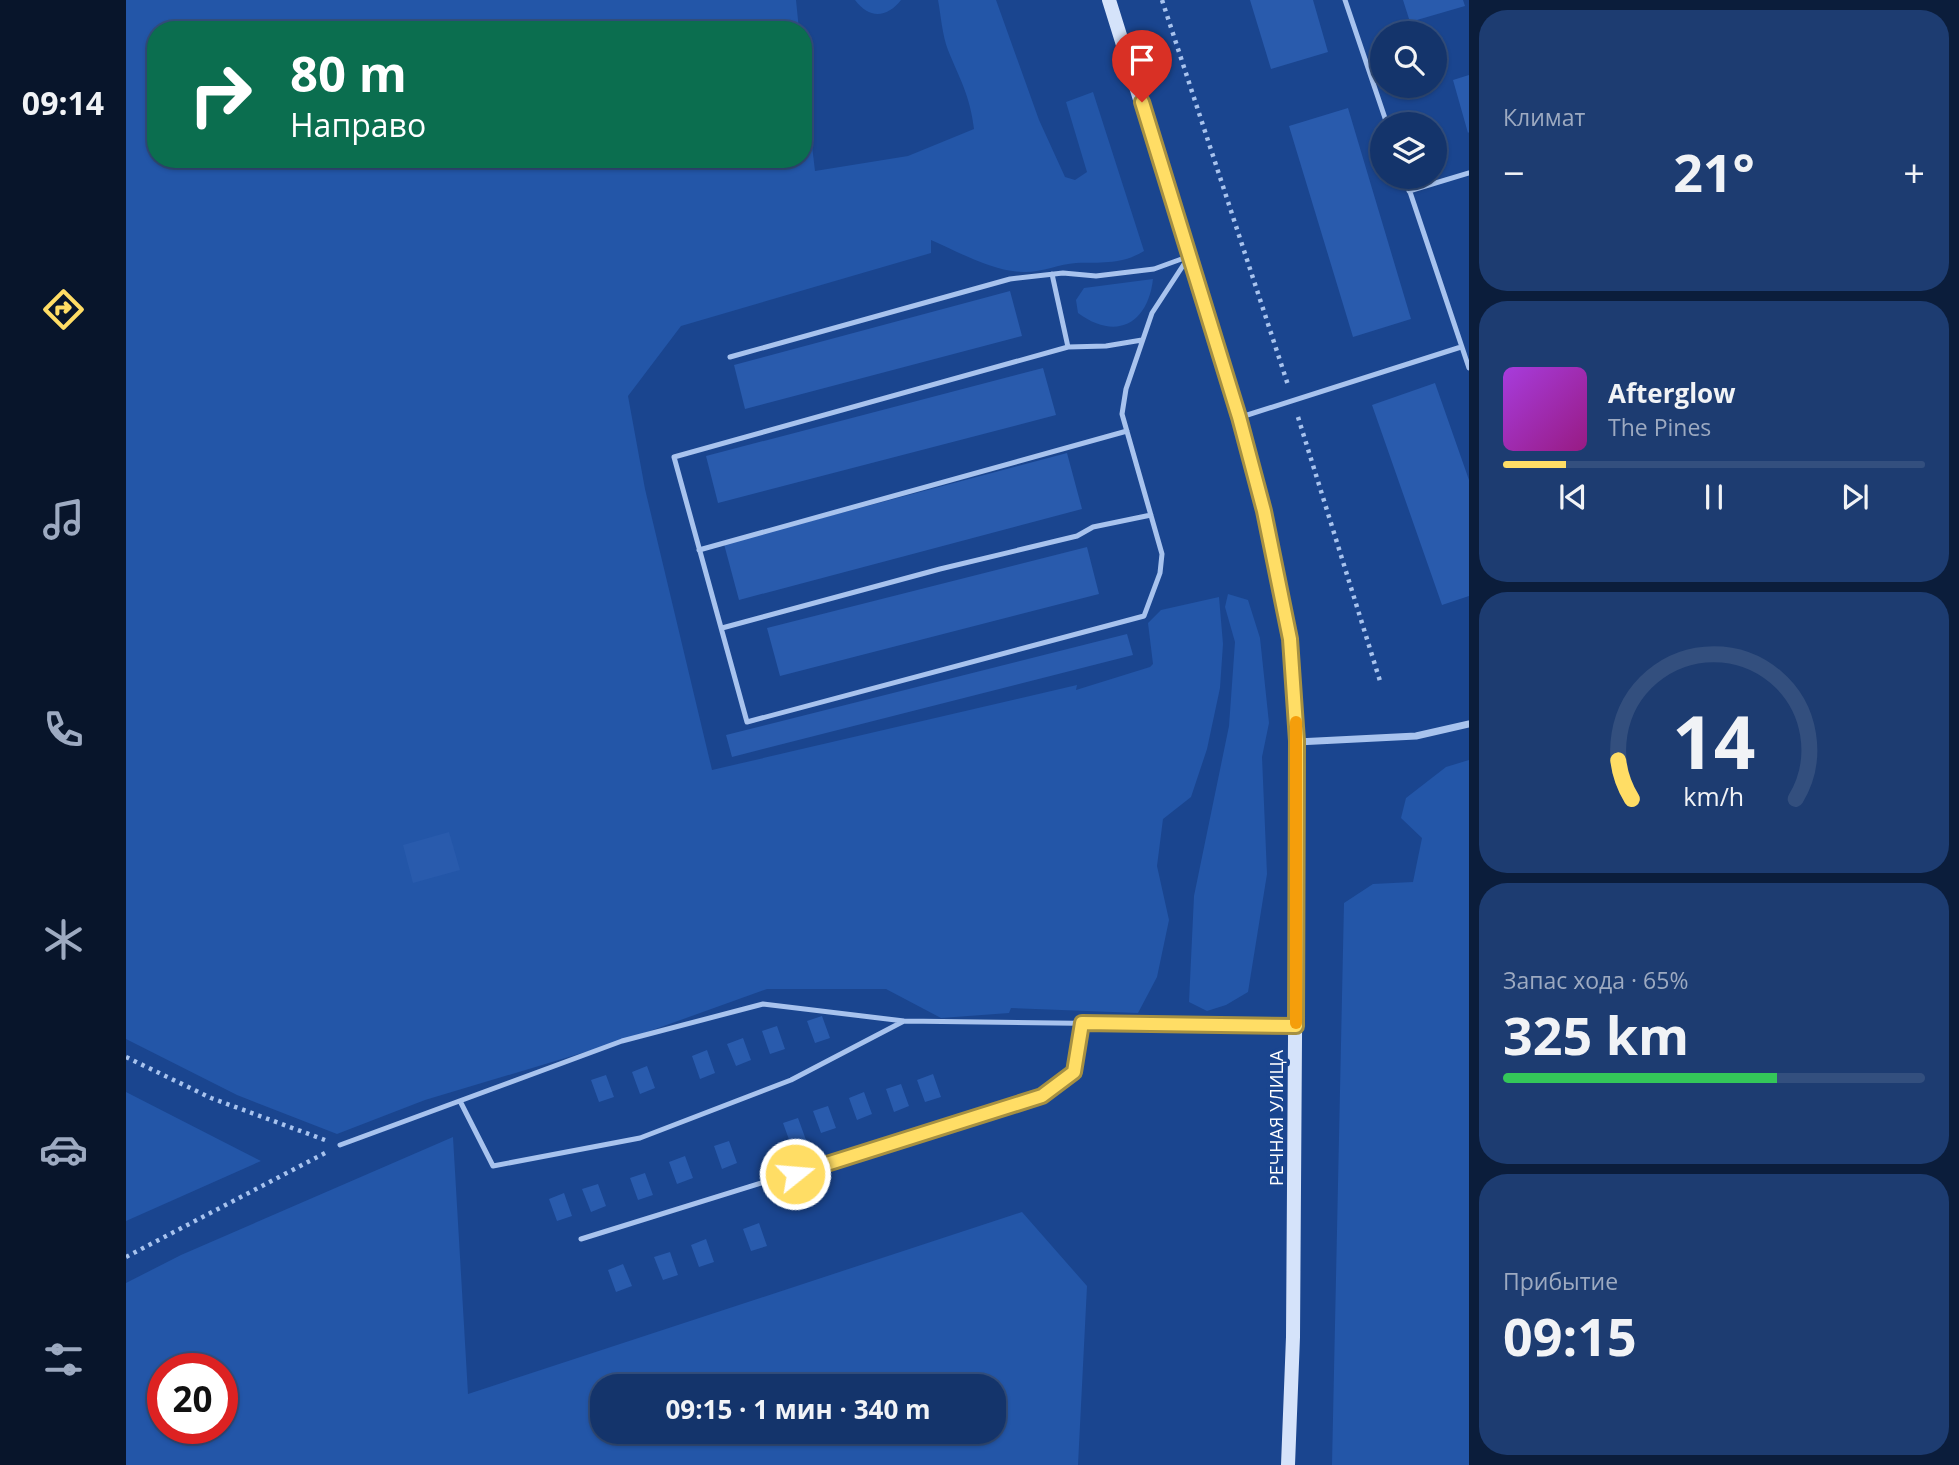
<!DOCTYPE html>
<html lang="ru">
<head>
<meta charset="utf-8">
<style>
	:root { --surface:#14346b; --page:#1d3c71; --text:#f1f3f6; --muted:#9daac1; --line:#334f7e; --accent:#ffdd65 }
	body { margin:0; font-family:"Open Sans",sans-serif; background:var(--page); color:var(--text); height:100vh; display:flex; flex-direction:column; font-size:26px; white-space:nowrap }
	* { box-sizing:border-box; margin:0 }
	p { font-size:23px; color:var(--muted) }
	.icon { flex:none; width:38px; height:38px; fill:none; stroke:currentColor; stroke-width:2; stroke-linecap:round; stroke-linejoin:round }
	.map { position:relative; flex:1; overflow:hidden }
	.sheet { display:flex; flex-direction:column; gap:10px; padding:10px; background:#0b1d3b; width:490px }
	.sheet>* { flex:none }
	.hud { position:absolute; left:21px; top:21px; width:665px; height:147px; border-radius:28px; box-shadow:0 2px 5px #0004,0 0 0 2px var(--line); background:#0b6e4f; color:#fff; overflow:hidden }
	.controls { position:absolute; left:1244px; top:21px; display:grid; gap:14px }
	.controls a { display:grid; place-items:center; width:77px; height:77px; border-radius:50%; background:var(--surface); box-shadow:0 2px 5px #0004,0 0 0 2px var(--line); font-size:35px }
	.speed { position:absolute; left:21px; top:1353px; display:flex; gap:14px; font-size:35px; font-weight:700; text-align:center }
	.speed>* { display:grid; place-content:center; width:91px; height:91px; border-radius:50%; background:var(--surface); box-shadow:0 2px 5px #0004,0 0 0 2px var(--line); line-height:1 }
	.speed .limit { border:10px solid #d22; background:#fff; color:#111 }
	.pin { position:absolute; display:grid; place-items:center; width:60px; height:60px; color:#fff; margin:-72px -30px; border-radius:50% 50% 50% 0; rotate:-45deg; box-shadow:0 0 7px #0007 }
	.pin .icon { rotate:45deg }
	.me { position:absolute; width:77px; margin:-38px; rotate:73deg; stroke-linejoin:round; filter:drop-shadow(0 0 5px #0008) }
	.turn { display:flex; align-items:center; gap:24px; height:147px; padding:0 28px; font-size:32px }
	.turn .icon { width:91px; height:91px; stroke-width:2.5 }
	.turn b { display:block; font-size:49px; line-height:60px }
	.big { font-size:52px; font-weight:700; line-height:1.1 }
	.sheet .widget { flex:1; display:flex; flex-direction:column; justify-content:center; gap:10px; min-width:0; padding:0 24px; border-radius:28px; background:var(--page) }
	.sheet .dial { align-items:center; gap:0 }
	.dial svg { height:182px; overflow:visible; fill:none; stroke:var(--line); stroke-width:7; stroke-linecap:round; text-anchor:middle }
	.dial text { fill:var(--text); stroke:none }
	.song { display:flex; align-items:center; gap:21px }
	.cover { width:84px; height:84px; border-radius:10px; background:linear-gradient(135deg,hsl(280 70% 55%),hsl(310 70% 35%)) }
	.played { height:7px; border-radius:4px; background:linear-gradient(90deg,var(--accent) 15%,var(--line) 15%) }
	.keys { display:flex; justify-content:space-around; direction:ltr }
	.heat { display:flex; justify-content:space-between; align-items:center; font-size:38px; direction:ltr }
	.charge { height:10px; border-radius:5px; background:linear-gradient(90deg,#34c759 65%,var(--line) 0) }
	.trip { position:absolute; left:464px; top:1374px; width:416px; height:70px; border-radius:28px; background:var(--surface); box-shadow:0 2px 5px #0004,0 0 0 2px var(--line); font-weight:700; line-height:70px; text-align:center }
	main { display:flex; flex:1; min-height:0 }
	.tabs { display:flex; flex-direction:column; width:126px; justify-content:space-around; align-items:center; background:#08152b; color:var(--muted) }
	.tabs .icon { width:49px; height:49px }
	.tabs .current { color:var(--accent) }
	.tabs b { font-size:32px; color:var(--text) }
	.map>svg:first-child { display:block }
	.green { fill:#2356a8; fill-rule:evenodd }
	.building { fill:#295bad }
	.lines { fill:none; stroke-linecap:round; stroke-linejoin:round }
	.path { stroke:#a8c3ee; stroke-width:4.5; stroke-dasharray:3.5 5; stroke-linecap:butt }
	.lane { stroke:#a8c3ee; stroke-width:5 }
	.street { stroke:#a8c3ee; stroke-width:7 }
	.secondary { stroke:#d5e3fa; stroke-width:14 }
	.route-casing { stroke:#a69042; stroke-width:18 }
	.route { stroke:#ffdd65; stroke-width:12 }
	.slow { stroke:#f59e0b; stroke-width:12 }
	.labels { text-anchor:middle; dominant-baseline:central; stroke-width:7; stroke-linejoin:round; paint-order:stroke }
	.street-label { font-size:18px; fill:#fff; stroke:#1a458f }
</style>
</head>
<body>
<main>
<nav class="tabs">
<b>09:14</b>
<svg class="icon current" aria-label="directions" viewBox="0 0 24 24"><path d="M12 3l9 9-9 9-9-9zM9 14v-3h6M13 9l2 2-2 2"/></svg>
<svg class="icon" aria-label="music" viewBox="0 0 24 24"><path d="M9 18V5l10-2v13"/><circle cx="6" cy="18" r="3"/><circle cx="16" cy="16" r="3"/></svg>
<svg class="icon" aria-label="phone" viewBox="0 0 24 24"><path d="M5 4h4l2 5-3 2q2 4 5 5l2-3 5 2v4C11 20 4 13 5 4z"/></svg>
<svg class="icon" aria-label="climate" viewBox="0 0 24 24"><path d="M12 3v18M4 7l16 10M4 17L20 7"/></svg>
<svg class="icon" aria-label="car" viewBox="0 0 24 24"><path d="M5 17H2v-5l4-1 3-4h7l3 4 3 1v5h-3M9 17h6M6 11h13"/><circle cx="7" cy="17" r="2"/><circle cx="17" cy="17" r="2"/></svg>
<svg class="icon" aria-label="filters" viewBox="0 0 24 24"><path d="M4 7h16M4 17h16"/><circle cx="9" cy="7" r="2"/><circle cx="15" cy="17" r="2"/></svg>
</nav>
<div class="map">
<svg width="1343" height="1465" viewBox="0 0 1343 1465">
	<rect width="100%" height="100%" fill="#1a458f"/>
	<path class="green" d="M 0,0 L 670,0 L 673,30 L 30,30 L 30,159 L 677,159 L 677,68 L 689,171 L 782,156 L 848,129 C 844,95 834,80 822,50 C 816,34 815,16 812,0 L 870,0 L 913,120 L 939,177 L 949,180 L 961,172 L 940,102 L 967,92 L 1018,251 C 995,265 976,262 950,263 C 933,264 914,273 897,272 C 865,271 833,252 805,240 L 805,253 L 555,326 L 502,396 L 519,489 L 586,770 L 951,685 L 950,690 L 1024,667 L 1027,664 L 1022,623 L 1035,610 L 1093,597 L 1097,644 L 1094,688 L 1081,749 L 1065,797 L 1037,819 L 1031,866 L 1043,920 L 1031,977 L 1012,1013 L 885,1008 L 883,1013 L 815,1018 L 760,989 L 641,989 L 496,1041 L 299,1100 L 211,1134 L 111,1095 L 0,1039 Z
		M 729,0 L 775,0 C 761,18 743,19 729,0 Z
		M 1027,279 C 1022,324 990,341 952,313 L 950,300 L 958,288 Z
		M 1102,594 L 1122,600 L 1134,638 L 1143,723 L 1136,757 L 1141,874 L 1122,992 L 1100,1005 L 1081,1011 L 1063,1002 L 1068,896 L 1103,726 L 1109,642 L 1099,607 Z
		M 1343,760 L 1343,1465 L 1206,1465 L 1218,903 L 1247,884 L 1287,882 L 1296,838 L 1275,818 L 1280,798 L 1320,767 Z
		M 0,1092 L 135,1161 L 0,1221 Z
		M 327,1137 L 342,1394 L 896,1212 L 961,1286 L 952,1465 L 0,1465 L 0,1283 L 55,1255 ZM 37,1368 L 96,1368 L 96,1428 L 37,1428 ZM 476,1386 L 868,1386 L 868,1432 L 476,1432 Z"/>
	<path class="building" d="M 1124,0 L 1187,0 L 1202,52 L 1145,69 Z
		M 1277,0 L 1337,0 L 1339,6 L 1284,22 Z
		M 1343,75 L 1343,132 L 1342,133 L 1327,80 Z
		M 1222,108 L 1285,319 L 1227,337 L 1163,126 Z
		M 884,291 L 896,336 L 619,409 L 608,365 Z
		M 917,368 L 930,415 L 592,503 L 580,456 Z
		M 1309,383 L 1343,480 L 1343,596 L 1316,605 L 1246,405 Z
		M 941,453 L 956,509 L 613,600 L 598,544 Z
		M 961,547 L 973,594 L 654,676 L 641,628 Z
		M 1001,634 L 1007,655 L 606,757 L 600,735 Z
		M 323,832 L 334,870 L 287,883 L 277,845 Z
		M 696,1016 L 704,1038 L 689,1043 L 681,1021 Z
		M 651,1026 L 659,1049 L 644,1054 L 636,1031 Z
		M 617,1038 L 625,1060 L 610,1066 L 601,1044 Z
		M 581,1050 L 589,1073 L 574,1079 L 566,1056 Z
		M 521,1066 L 529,1088 L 514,1094 L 506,1072 Z
		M 807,1074 L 815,1097 L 799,1102 L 791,1080 Z
		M 480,1075 L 488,1097 L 473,1102 L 465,1080 Z
		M 775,1084 L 783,1106 L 768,1112 L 760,1089 Z
		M 738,1092 L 746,1114 L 731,1120 L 723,1098 Z
		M 702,1106 L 710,1128 L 695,1133 L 687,1111 Z
		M 672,1118 L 680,1140 L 665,1145 L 657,1123 Z
		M 603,1141 L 611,1163 L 596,1169 L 588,1146 Z
		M 559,1156 L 567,1178 L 551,1184 L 543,1162 Z
		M 519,1173 L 527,1195 L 512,1200 L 504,1178 Z
		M 472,1184 L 480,1206 L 465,1212 L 456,1189 Z
		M 438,1193 L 446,1216 L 431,1221 L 423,1199 Z
		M 633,1223 L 641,1246 L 625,1251 L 617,1229 Z
		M 580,1239 L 588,1262 L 573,1267 L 565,1245 Z
		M 544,1252 L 552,1275 L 537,1280 L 528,1257 Z
		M 497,1264 L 506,1286 L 490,1292 L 482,1270 Z"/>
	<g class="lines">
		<path class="path" d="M 1036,0 L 1162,385
			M 1172,417 L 1254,681
			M 0,1057 L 85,1098 L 199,1140
			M 0,1257 L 201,1152"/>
		<path class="lane" d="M 1219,0 L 1261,124
			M 1279,177 L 1343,368
			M 1283,191 L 1343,173
			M 926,274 L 942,347 L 548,457 L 621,722 L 1018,616 L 1034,573 L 1036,554 L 996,414 L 1000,389 L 1026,313 L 1060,261
			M 942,347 L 980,346 L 1016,340
			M 604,357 L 884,279 L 937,273 L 970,276 L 1028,269 L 1061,257
			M 1115,417 L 1335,347
			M 573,550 L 1001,431
			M 596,628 L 814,569 L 951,536 L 967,527 L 1025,515
			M 334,1101 L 367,1166 L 514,1138 L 665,1080 L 778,1021
			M 214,1145 L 496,1041 L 637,1004 L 778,1021 L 1166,1026
			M 455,1239 L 916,1096 L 948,1072 L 956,1023"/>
		<path class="street" d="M 1171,742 L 1290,736 L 1343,724"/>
		<path class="secondary" d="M 983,0 L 1113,417 L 1138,511 L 1164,639 L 1171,742 L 1167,1337 L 1162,1465"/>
	</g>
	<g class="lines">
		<defs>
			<path id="route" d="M 669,1174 L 916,1096 L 948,1072 L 956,1023 L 1170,1026 L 1171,741 L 1164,639 L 1138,511 L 1113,417 L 1016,102"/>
		</defs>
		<use href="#route" class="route-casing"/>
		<use href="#route" class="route"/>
		<path class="slow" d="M 1170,1023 L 1170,722"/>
	</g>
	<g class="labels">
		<g class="street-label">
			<text transform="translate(1150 1118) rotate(-90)">РЕЧНАЯ УЛИЦА</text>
		</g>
	</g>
</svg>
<div class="controls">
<a><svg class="icon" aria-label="search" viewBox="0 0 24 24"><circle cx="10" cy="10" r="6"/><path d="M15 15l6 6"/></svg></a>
<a><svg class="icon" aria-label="layers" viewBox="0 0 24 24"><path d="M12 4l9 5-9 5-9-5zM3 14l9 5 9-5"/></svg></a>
</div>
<div class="speed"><div class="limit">20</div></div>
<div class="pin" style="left:1016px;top:102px;background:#d93025"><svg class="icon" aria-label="arrive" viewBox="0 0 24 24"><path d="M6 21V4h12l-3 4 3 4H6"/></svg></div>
<svg class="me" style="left:669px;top:1174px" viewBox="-20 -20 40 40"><circle r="17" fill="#ffdd65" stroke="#fff" stroke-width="3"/><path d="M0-11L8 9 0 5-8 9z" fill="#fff"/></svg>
<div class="trip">09:15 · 1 мин · 340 m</div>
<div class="hud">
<div class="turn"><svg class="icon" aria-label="right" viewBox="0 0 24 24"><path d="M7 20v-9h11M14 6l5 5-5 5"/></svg><div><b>80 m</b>Направо</div></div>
</div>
</div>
<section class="sheet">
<div class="widget"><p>Климат</p>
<div class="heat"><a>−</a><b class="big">21°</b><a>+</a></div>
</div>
<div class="widget">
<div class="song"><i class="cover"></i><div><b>Afterglow</b><p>The Pines</p></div></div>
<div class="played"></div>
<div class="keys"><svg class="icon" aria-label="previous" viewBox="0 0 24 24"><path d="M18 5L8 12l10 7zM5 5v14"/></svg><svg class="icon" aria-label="pause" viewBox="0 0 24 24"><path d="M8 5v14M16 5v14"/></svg><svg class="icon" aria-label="next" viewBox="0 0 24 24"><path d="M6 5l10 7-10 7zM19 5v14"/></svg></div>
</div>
<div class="widget dial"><svg viewBox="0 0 100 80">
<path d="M14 69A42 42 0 1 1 86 69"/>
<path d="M14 69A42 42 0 0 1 8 52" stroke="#ffdd65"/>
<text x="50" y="56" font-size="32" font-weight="700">14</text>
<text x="50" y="72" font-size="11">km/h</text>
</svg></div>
<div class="widget"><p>Запас хода · 65%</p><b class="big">325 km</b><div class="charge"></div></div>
<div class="widget"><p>Прибытие</p><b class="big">09:15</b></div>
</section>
</main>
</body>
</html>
